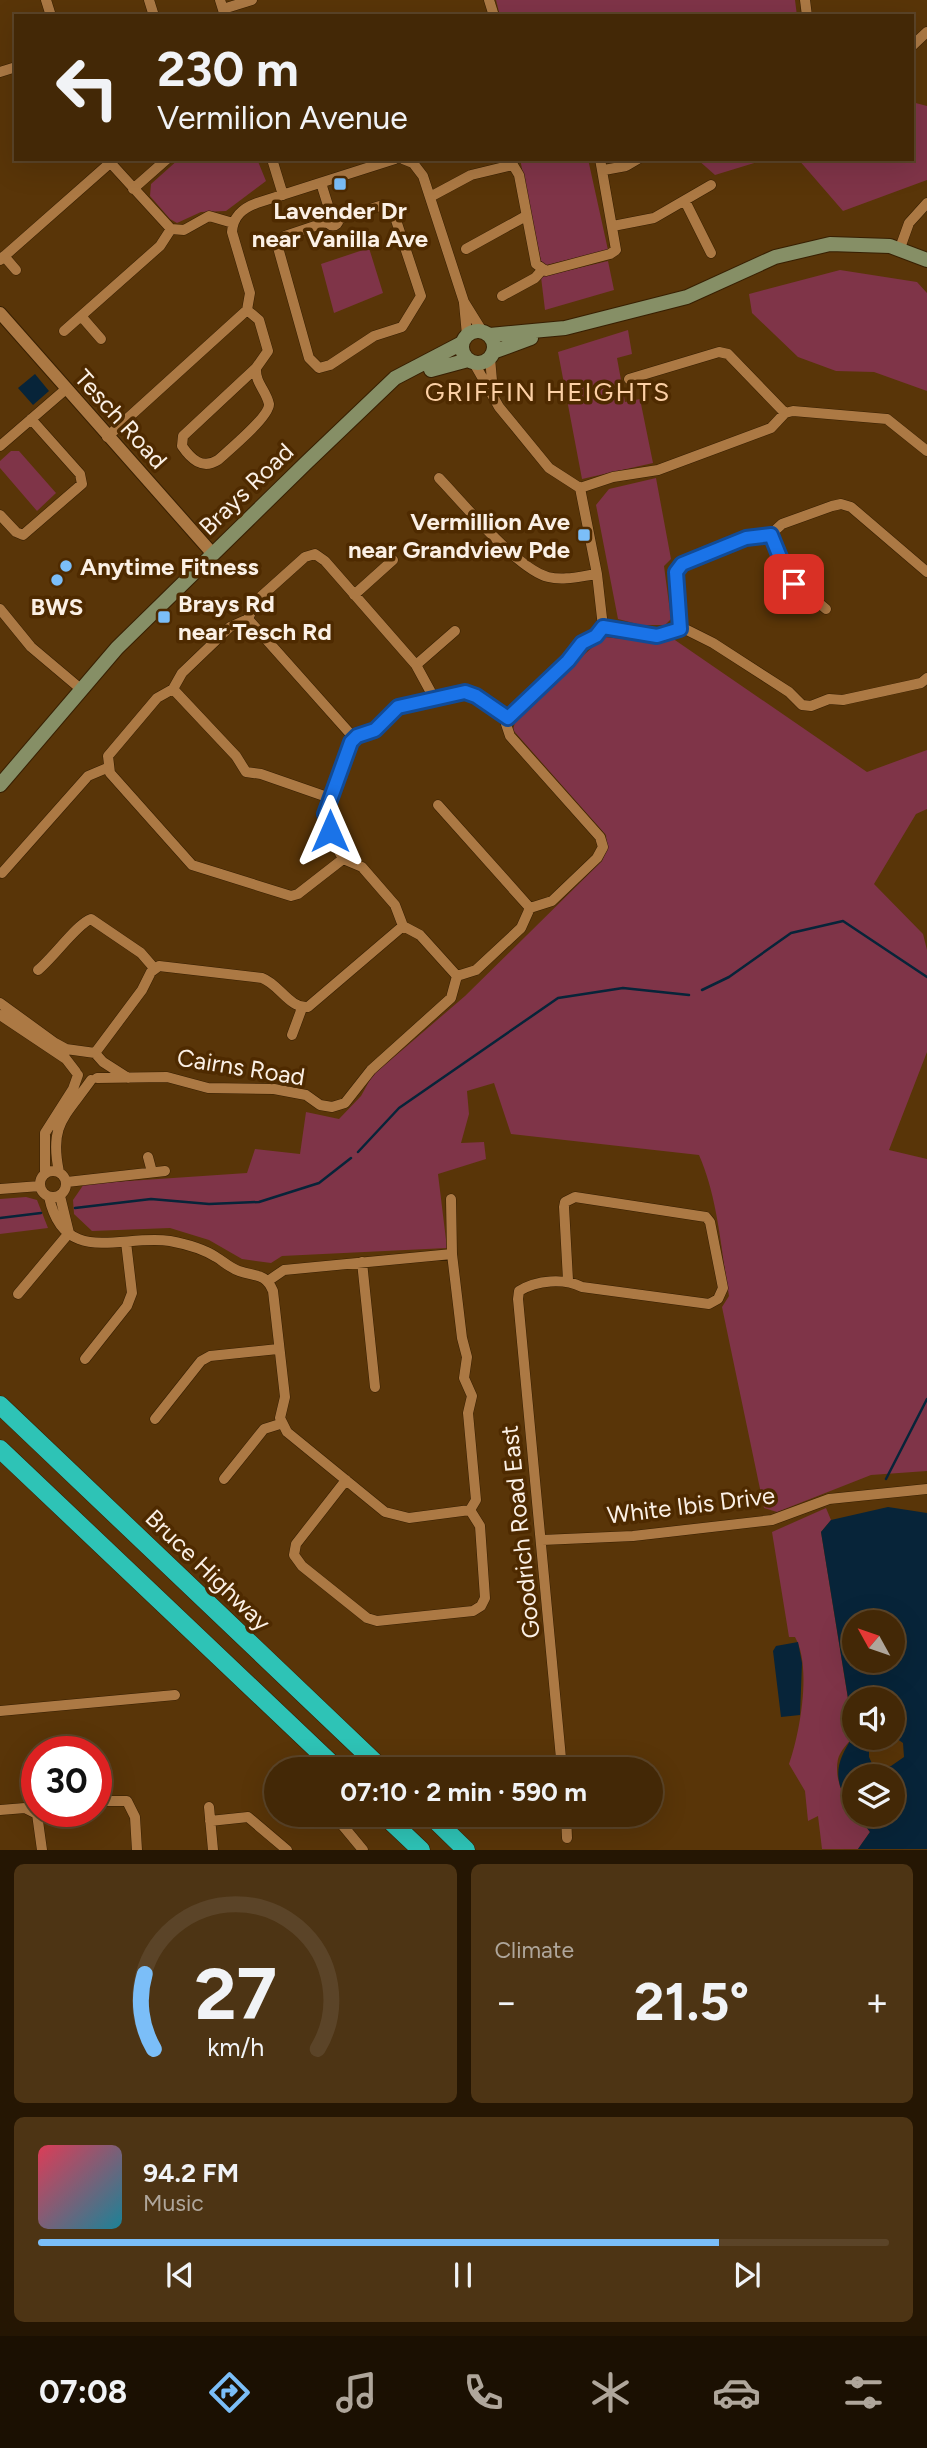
<!DOCTYPE html>
<html lang="en">
<head>
<meta charset="utf-8">
<style>
	:root { --surface:#432806; --page:#4d3414; --text:#f1f3f6; --muted:#afa69b; --line:#5b4428; --accent:#7bbef8 }
	body { margin:0; font-family:Figtree,sans-serif; background:var(--page); color:var(--text); height:100vh; display:flex; flex-direction:column; font-size:26px; white-space:nowrap }
	* { box-sizing:border-box; margin:0 }
	p { font-size:23px; color:var(--muted) }
	.icon { flex:none; width:38px; height:38px; fill:none; stroke:currentColor; stroke-width:2; stroke-linecap:round; stroke-linejoin:round }
	.map { position:relative; height:1850px; overflow:hidden }
	.sheet { display:flex; flex-direction:column; gap:14px; padding:14px; background:#251603; flex:1 }
	.sheet>* { flex:none }
	.hud { position:absolute; left:14px; top:14px; width:900px; height:147px; border-radius:0px; box-shadow:0 7px 28px #0002,0 0 0 2px var(--line); background:#432806; color:var(--text); overflow:hidden }
	.needle { width:46px; rotate:310deg }
	.tools { position:absolute; left:842px; top:1610px; display:grid; gap:14px }
	.tools a { display:grid; place-items:center; width:63px; height:63px; border-radius:50%; background:var(--surface); box-shadow:0 7px 28px #0002,0 0 0 2px var(--line); font-size:35px }
	.speed { position:absolute; left:21px; top:1736px; display:flex; gap:14px; font-size:35px; font-weight:700; text-align:center }
	.speed>* { display:grid; place-content:center; width:91px; height:91px; border-radius:50%; background:var(--surface); box-shadow:0 7px 28px #0002,0 0 0 2px var(--line); line-height:1 }
	.speed .limit { border:10px solid #d22; background:#fff; color:#111 }
	.pin { position:absolute; display:grid; place-items:center; width:60px; height:60px; color:#fff; margin:-30px; border-radius:14px; box-shadow:0 4px 10px #0006 }
	.me { position:absolute; width:77px; margin:-38px; rotate:0deg; stroke-linejoin:round; filter:drop-shadow(0 0 5px #0008) }
	.turn { display:flex; align-items:center; gap:24px; height:147px; padding:0 28px; font-size:32px }
	.turn .icon { width:91px; height:91px; stroke-width:2.5 }
	.turn b { display:block; font-size:49px; line-height:60px }
	.big { font-size:52px; font-weight:700; line-height:1.1 }
	.sheet .card { flex:1; display:flex; flex-direction:column; justify-content:center; gap:10px; min-width:0; padding:0 24px; border-radius:10px; background:var(--page) }
	.sheet .dial { align-items:center; gap:0 }
	.dial svg { height:182px; overflow:visible; fill:none; stroke:var(--line); stroke-width:7; stroke-linecap:round; text-anchor:middle }
	.dial text { fill:var(--text); stroke:none }
	.song { display:flex; align-items:center; gap:21px }
	.cover { width:84px; height:84px; border-radius:10px; background:linear-gradient(135deg,hsl(350 70% 55%),hsl(190 70% 35%)) }
	.played { height:7px; border-radius:4px; background:linear-gradient(90deg,var(--accent) 80%,var(--line) 80%) }
	.keys { display:flex; justify-content:space-around; direction:ltr }
	.heat { display:flex; justify-content:space-between; align-items:center; font-size:38px; direction:ltr }
	.sheet .tiles { flex:1; display:grid; gap:14px; grid-template-columns:1fr 1fr }
	.card:last-child { grid-column:span 2 }
	.trip { position:absolute; left:264px; top:1757px; width:399px; height:70px; border-radius:35px; background:var(--surface); box-shadow:0 7px 28px #0002,0 0 0 2px var(--line); font-weight:700; line-height:70px; text-align:center }
	.dock { display:flex; height:112px; justify-content:space-around; align-items:center; background:#1b1002; color:var(--muted) }
	.dock .icon { width:49px; height:49px }
	.dock .on { color:var(--accent) }
	.dock b { font-size:32px; color:var(--text) }
	.map>svg:first-child { display:block }
	.green { fill:#7f3448 }
	.water { fill:#072439; fill-rule:evenodd }
	.lines { fill:none; stroke-linecap:round; stroke-linejoin:round }
	.stream { stroke:#072439; stroke-width:2.5 }
	.minor-casing { stroke:#371f02; stroke-width:11 }
	.tertiary-casing { stroke:#371f02; stroke-width:14 }
	.secondary-casing { stroke:#371f02; stroke-width:16 }
	.motorway-casing { stroke:#371f02; stroke-width:19 }
	.minor { stroke:#ac7944; stroke-width:10 }
	.tertiary { stroke:#ac7944; stroke-width:12 }
	.secondary { stroke:#868f66; stroke-width:14 }
	.motorway { stroke:#2ec3b6; stroke-width:18 }
	.route-casing { stroke:#114b97; stroke-width:18 }
	.route { stroke:#1a73e8; stroke-width:12 }
	.poi-dot { fill:#7bbef8; stroke:#4e2a00; stroke-width:2.5 }
	.labels { text-anchor:middle; dominant-baseline:central; stroke-width:7; stroke-linejoin:round; paint-order:stroke }
	.poi-label { font-size:24px; font-weight:bold; fill:#fbf0e5; stroke:#4e2a00 }
	.street-label { font-size:24px; fill:#fbf0e5; stroke:#4e2a00 }
	.neighbourhood-label { font-size:26px; letter-spacing:2px; fill:#fcd0a5; stroke:#4e2a00 }
</style>
</head>
<body>
<div class="map">
<svg width="927" height="1850" viewBox="0 0 927 1850">
	<rect width="100%" height="100%" fill="#593508"/>
	<path class="green" d="M 496,0 L 795,0 L 797,16 L 500,16 Z
		M 912,102 L 927,106 L 927,180 L 843,211 L 798,159 L 912,159 Z
		M 179,159 L 257,159 L 266,181 L 226,211 L 201,212 L 177,223 L 170,219 L 150,196 L 151,184 Z
		M 520,159 L 588,159 L 608,250 L 542,266 Z
		M 697,159 L 767,159 L 715,175 Z
		M 369,248 L 383,293 L 334,313 L 321,264 Z
		M 608,261 L 614,290 L 545,310 L 541,277 Z
		M 840,270 L 917,282 L 927,293 L 927,391 L 874,372 L 836,371 L 798,357 L 752,313 L 749,294 Z
		M 628,330 L 632,354 L 617,358 L 625,402 L 640,399 L 653,463 L 582,479 L 558,352 Z
		M 11,451 L 19,451 L 56,493 L 37,511 L 0,468 L 0,461 Z
		M 656,478 L 671,559 L 664,566 L 671,619 L 665,625 L 641,625 L 618,619 L 596,505 L 609,489 Z
		M 604,637 L 660,643 L 672,638 L 867,772 L 927,750 L 927,809 L 916,814 L 874,884 L 923,934 L 927,950 L 927,1052 L 889,1150 L 927,1159 L 927,1471 L 871,1475 L 777,1512 L 764,1508 L 722,1307 L 729,1296 C 721,1250 718,1198 699,1155 L 511,1134 L 494,1083 L 467,1091 L 469,1114 L 461,1143 L 484,1142 L 486,1159 L 438,1174 L 447,1248 L 282,1256 L 271,1263 L 242,1259 L 209,1240 L 170,1228 L 92,1231 L 74,1214 L 73,1200 L 84,1184 L 247,1173 L 255,1149 L 300,1154 L 306,1112 L 339,1119 L 361,1096 L 372,1076 L 465,996 L 602,861 L 607,849 L 606,835 L 513,730 L 517,714 Z
		M 26,1197 L 37,1200 L 48,1228 L 0,1234 L 0,1199 Z
		M 826,1508 L 831,1520 L 821,1532 L 854,1736 C 849,1742 840,1751 838,1759 C 832,1788 854,1812 870,1832 L 858,1849 L 822,1849 L 818,1816 L 808,1821 L 805,1791 L 789,1764 C 800,1733 812,1666 795,1637 L 789,1637 L 772,1532 Z"/>
	<path class="water" d="M 35,374 L 49,391 L 33,405 L 18,388 Z
		M 888,1507 L 927,1513 L 927,1849 L 858,1849 L 870,1832 L 857,1815 L 892,1815 L 892,1776 L 854,1776 L 854,1811 C 832,1782 834,1764 854,1735 L 821,1532 L 831,1520 ZM 854,1622 L 892,1622 L 892,1661 L 854,1661 ZM 854,1699 L 892,1699 L 893,1736 L 903,1743 L 904,1757 L 891,1766 L 874,1768 L 869,1757 L 869,1746 L 882,1738 L 854,1738 Z
		M 798,1642 L 802,1663 L 800,1715 L 781,1717 L 773,1651 L 776,1646 Z"/>
	<g class="lines">
		<path class="stream" d="M 702,990 L 729,977 L 791,933 L 843,921 L 927,977
			M 358,1152 L 399,1108 L 558,998 L 623,988 L 689,995
			M 75,1208 L 151,1199 L 209,1204 L 259,1202 L 319,1183 L 351,1158
			M 0,1218 L 41,1213
			M 886,1479 L 927,1399"/>
		<defs>
			<path id="minor" d="M 46,0 L 51,16
				M 149,0 L 154,16
				M 220,0 L 225,16
				M 489,0 L 494,16
				M 805,0 L 807,16
				M 223,9 L 252,0
				M 912,46 L 927,32
				M 0,72 L 16,67
				M 107,159 L 171,229 L 184,230 L 209,216 L 233,223
				M 272,159 L 283,195
				M 403,159 L 413,163 L 423,176 L 464,302 L 482,331
				M 604,170 L 626,166 L 638,159
				M 321,183 L 331,215
				M 133,189 L 167,159
				M 430,197 L 471,175 L 513,165 L 519,175 L 536,264 L 546,271 L 610,254 L 616,250 L 600,159
				M 685,201 L 711,253
				M327.5 220a5.5 5.5 0 1 1 11 0a5.5 5.5 0 1 1-11 0Z
				M 327,222 L 285,236 L 277,244 L 309,358 L 319,368 L 330,365 L 374,336 L 402,327 L 421,296 L 392,208 L 383,205 L 338,219
				M 613,226 L 654,218 L 711,185
				M 900,248 L 909,223 L 927,203
				M 466,249 L 526,216
				M 4,256 L 16,270
				M 0,260 L 110,163
				M 502,296 L 535,278 L 542,270
				M 464,303 L 467,335
				M 247,310 L 259,320 L 268,351 L 256,368 L 183,436 L 182,446 C 191,459 202,470 218,460 C 228,451 270,416 269,404 C 266,390 255,383 256,368
				M 81,316 L 101,339
				M 64,331 L 160,246 L 171,229
				M 490,358 L 493,392
				M 629,379 L 719,352 L 728,354 L 785,413
				M 107,437 L 247,310 L 250,293 L 232,232 C 233,216 243,208 257,203 L 395,159
				M 0,446 L 66,389
				M 439,478 C 462,502 518,570 548,577 C 564,581 581,576 597,574
				M 580,488 L 613,477 L 658,470 L 771,428 L 785,413 L 793,411 L 887,419 L 927,451
				M 0,515 L 16,532 L 23,535 L 82,484 L 80,474 L 31,419
				M 770,535 L 788,577 L 826,609
				M 354,595 L 393,560
				M 0,609 L 31,647 L 82,690
				M 248,619 L 354,738
				M 603,627 L 657,636 L 680,629 L 687,630 L 713,643 L 789,692 L 802,705 L 811,706 L 829,699 L 843,700 L 921,683 L 927,678
				M 680,629 C 678,609 669,580 682,564 L 746,538 L 770,535 L 782,524 L 832,506 L 841,504 L 851,507 L 927,572
				M 416,665 L 455,631
				M 173,689 L 236,756 L 246,772 L 261,774 L 330,798
				M 438,805 L 530,908
				M 343,859 L 298,894 L 291,896 L 192,865 L 110,773 L 108,756 L 157,698 L 173,689 L 182,673 L 230,627 L 248,619 L 256,601 L 305,557 L 315,554 L 325,561 L 416,665 L 434,698
				M 2,873 L 88,776 L 107,768
				M 38,970 C 53,958 78,923 91,919 L 141,953 L 154,968
				M 457,976 L 420,935 L 403,926 L 395,905 L 362,867 L 343,859 L 325,824 L 325,814 L 351,742 L 357,736 L 375,730 L 398,707 L 465,692 L 476,696 L 507,717
				M 0,1003 L 55,1043 L 66,1049 L 95,1053 L 103,1062 L 128,1078
				M 0,1015 L 66,1059 L 76,1072
				M 292,1035 L 302,1008
				M 95,1053 L 142,990 L 151,972 L 159,966 L 262,978 C 279,984 290,1009 308,1007 L 403,926
				M 97,1078 L 167,1077 L 208,1088 L 274,1089 L 306,1095 L 320,1105 L 332,1107 L 345,1103 L 371,1070 L 451,998 L 457,976 L 476,970 L 521,928 L 530,908 L 552,901 L 597,858 L 603,847 L 600,837 L 510,736 L 506,724 L 513,710 L 603,627 L 597,574 L 580,488 L 549,468 L 499,407 L 474,363
				M 148,1157 L 152,1172
				M40 1184a13 13 0 1 1 26 0a13 13 0 1 1-26 0Z
				M 59,1172 C 49,1124 65,1117 91,1080
				M 45,1173 L 45,1133 L 73,1089 L 78,1075
				M 67,1182 L 165,1171
				M 0,1189 L 40,1186
				M 60,1196 L 69,1233
				M 49,1197 C 64,1267 121,1234 170,1241 C 186,1244 202,1248 216,1257 C 223,1261 230,1268 239,1271 C 255,1277 265,1272 273,1291 L 285,1397 L 280,1418 L 287,1432 L 385,1512 L 409,1518 L 470,1510
				M 451,1199 L 452,1254
				M 362,1262 L 375,1387
				M 268,1281 L 284,1270 L 452,1254 L 462,1338 L 467,1357 L 464,1378 L 472,1396 L 468,1413 L 476,1500 L 470,1510
				M 18,1294 L 69,1233
				M 85,1359 L 127,1306 L 132,1293 L 126,1242
				M 155,1419 L 201,1361 L 210,1356 L 278,1349
				M 224,1479 L 264,1429 L 280,1424
				M 346,1480 L 296,1544 L 294,1555 L 302,1566 L 367,1618 L 377,1621 L 473,1611 L 481,1606 L 485,1598 L 480,1526 L 470,1510
				M 542,1540 L 633,1536 L 772,1520 L 829,1499 L 927,1489
				M 0,1711 L 175,1695
				M 562,1769 L 518,1299 L 519,1291 C 537,1280 564,1278 582,1287 L 709,1304 L 718,1299 L 723,1288 L 710,1222 L 706,1217 L 575,1197 L 565,1202 L 564,1207 L 568,1280
				M 96,1801 L 127,1801 L 135,1817 L 137,1850
				M 209,1807 L 213,1850
				M 0,1810 L 25,1808 L 37,1814
				M 37,1814 L 42,1850
				M 334,1815 L 363,1850
				M 566,1815 L 567,1838
				M 210,1821 L 248,1817 L 287,1850"/>
			<path id="tertiary" d="M 0,313 L 212,553"/>
			<path id="secondary" d="M462 347a16 16 0 1 1 32 0a16 16 0 1 1-32 0Z
				M 490,335 L 565,328 L 687,297 L 775,257 L 830,244 L 890,246 L 927,260
				M 493,352 L 531,338
				M 431,370 L 468,360
				M 0,785 L 117,648 L 306,463 L 395,378 L 462,343"/>
			<path id="motorway" d="M 0,1405 L 382,1769
				M 0,1449 L 337,1769
				M 384,1815 L 421,1850
				M 430,1815 L 466,1850"/>
		</defs>
		<use href="#minor" class="minor-casing"/>
		<use href="#tertiary" class="tertiary-casing"/>
		<use href="#secondary" class="secondary-casing"/>
		<use href="#motorway" class="motorway-casing"/>
		<use href="#minor" class="minor"/>
		<use href="#tertiary" class="tertiary"/>
		<use href="#secondary" class="secondary"/>
		<use href="#motorway" class="motorway"/>
	</g>
	<g class="lines">
		<defs>
			<path id="route" d="M 330,831 L 325,814 L 351,742 L 357,736 L 375,730 L 398,707 L 465,692 L 476,696 L 508,718 L 568,661 L 582,643 L 596,636 L 603,627 L 657,636 L 680,629 L 676,572 L 682,564 L 746,538 L 771,535 L 788,577 L 794,584"/>
		</defs>
		<use href="#route" class="route-casing"/>
		<use href="#route" class="route"/>
	</g>
	<g class="poi-dot">
		<rect x="333" y="177" width="14" height="14" rx="3.5"/>
		<rect x="577" y="528" width="14" height="14" rx="3.5"/>
		<circle cx="66" cy="566" r="7"/>
		<circle cx="57" cy="580" r="7"/>
		<rect x="157" y="610" width="14" height="14" rx="3.5"/>
	</g>
	<g class="labels">
		<g class="poi-label">
			<text x="340" y="210">Lavender Dr<tspan x="340" dy="28">near Vanilla Ave</tspan></text>
			<text x="570" y="521" text-anchor="end">Vermillion Ave<tspan x="570" dy="28">near Grandview Pde</tspan></text>
			<text x="80" y="566" text-anchor="start">Anytime Fitness</text>
			<text x="178" y="603" text-anchor="start">Brays Rd<tspan x="178" dy="28">near Tesch Rd</tspan></text>
			<text x="57" y="606">BWS</text>
		</g>
		<g class="street-label">
			<text transform="translate(121 419) rotate(48)">Tesch Road</text>
			<text transform="translate(246 489) rotate(-44)">Brays Road</text>
			<text transform="translate(241 1067) rotate(9)">Cairns Road</text>
			<text transform="translate(691 1505) rotate(-7)">White Ibis Drive</text>
			<text transform="translate(520 1532) rotate(-96)">Goodrich Road East</text>
			<text transform="translate(208 1570) rotate(44)">Bruce Highway</text>
		</g>
		<g class="neighbourhood-label">
			<text x="548" y="392">GRIFFIN HEIGHTS</text>
		</g>
	</g>
</svg>
<div class="tools">
<a><svg class="needle" viewBox="-14 -14 28 28"><path d="M0-13l5 13h-10z" fill="#e53935"/><path d="M0 13l5-13h-10z" fill="#afa69b"/></svg></a>
<a><svg class="icon" aria-label="sound" viewBox="0 0 24 24"><path d="M4 9h4l5-4v14l-5-4H4zM17 9q2 3 0 6"/></svg></a>
<a><svg class="icon" aria-label="layers" viewBox="0 0 24 24"><path d="M12 4l9 5-9 5-9-5zM3 14l9 5 9-5"/></svg></a>
</div>
<div class="speed"><div class="limit">30</div></div>
<div class="pin" style="left:794px;top:584px;background:#d93025"><svg class="icon" aria-label="arrive" viewBox="0 0 24 24"><path d="M6 21V4h12l-3 4 3 4H6"/></svg></div>
<svg class="me" style="left:330px;top:831px" viewBox="-20 -20 40 40"><path d="M0-17L14 15 0 8-14 15z" fill="#1a73e8" stroke="#fff" stroke-width="4"/></svg>
<div class="trip">07:10 · 2 min · 590 m</div>
<div class="hud">
<div class="turn"><svg class="icon" aria-label="left" viewBox="0 0 24 24"><path d="M17 20v-9H6M10 6l-5 5 5 5"/></svg><div><b>230 m</b>Vermilion Avenue</div></div>
</div>
</div>
<section class="sheet">
<div class="tiles">
<div class="card dial"><svg viewBox="0 0 100 80">
<path d="M14 69A42 42 0 1 1 86 69"/>
<path d="M14 69A42 42 0 0 1 10 36" stroke="#7bbef8"/>
<text x="50" y="56" font-size="32" font-weight="700">27</text>
<text x="50" y="72" font-size="11">km/h</text>
</svg></div>
<div class="card"><p>Climate</p>
<div class="heat"><a>−</a><b class="big">21.5°</b><a>+</a></div>
</div>
<div class="card">
<div class="song"><i class="cover"></i><div><b>94.2 FM</b><p>Music</p></div></div>
<div class="played"></div>
<div class="keys"><svg class="icon" aria-label="previous" viewBox="0 0 24 24"><path d="M18 5L8 12l10 7zM5 5v14"/></svg><svg class="icon" aria-label="pause" viewBox="0 0 24 24"><path d="M8 5v14M16 5v14"/></svg><svg class="icon" aria-label="next" viewBox="0 0 24 24"><path d="M6 5l10 7-10 7zM19 5v14"/></svg></div>
</div>
</div>
</section>
<nav class="dock">
<b>07:08</b>
<svg class="icon on" aria-label="directions" viewBox="0 0 24 24"><path d="M12 3l9 9-9 9-9-9zM9 14v-3h6M13 9l2 2-2 2"/></svg>
<svg class="icon" aria-label="music" viewBox="0 0 24 24"><path d="M9 18V5l10-2v13"/><circle cx="6" cy="18" r="3"/><circle cx="16" cy="16" r="3"/></svg>
<svg class="icon" aria-label="phone" viewBox="0 0 24 24"><path d="M5 4h4l2 5-3 2q2 4 5 5l2-3 5 2v4C11 20 4 13 5 4z"/></svg>
<svg class="icon" aria-label="climate" viewBox="0 0 24 24"><path d="M12 3v18M4 7l16 10M4 17L20 7"/></svg>
<svg class="icon" aria-label="car" viewBox="0 0 24 24"><path d="M5 17H2v-5l4-1 3-4h7l3 4 3 1v5h-3M9 17h6M6 11h13"/><circle cx="7" cy="17" r="2"/><circle cx="17" cy="17" r="2"/></svg>
<svg class="icon" aria-label="filters" viewBox="0 0 24 24"><path d="M4 7h16M4 17h16"/><circle cx="9" cy="7" r="2"/><circle cx="15" cy="17" r="2"/></svg>
</nav>
</body>
</html>
